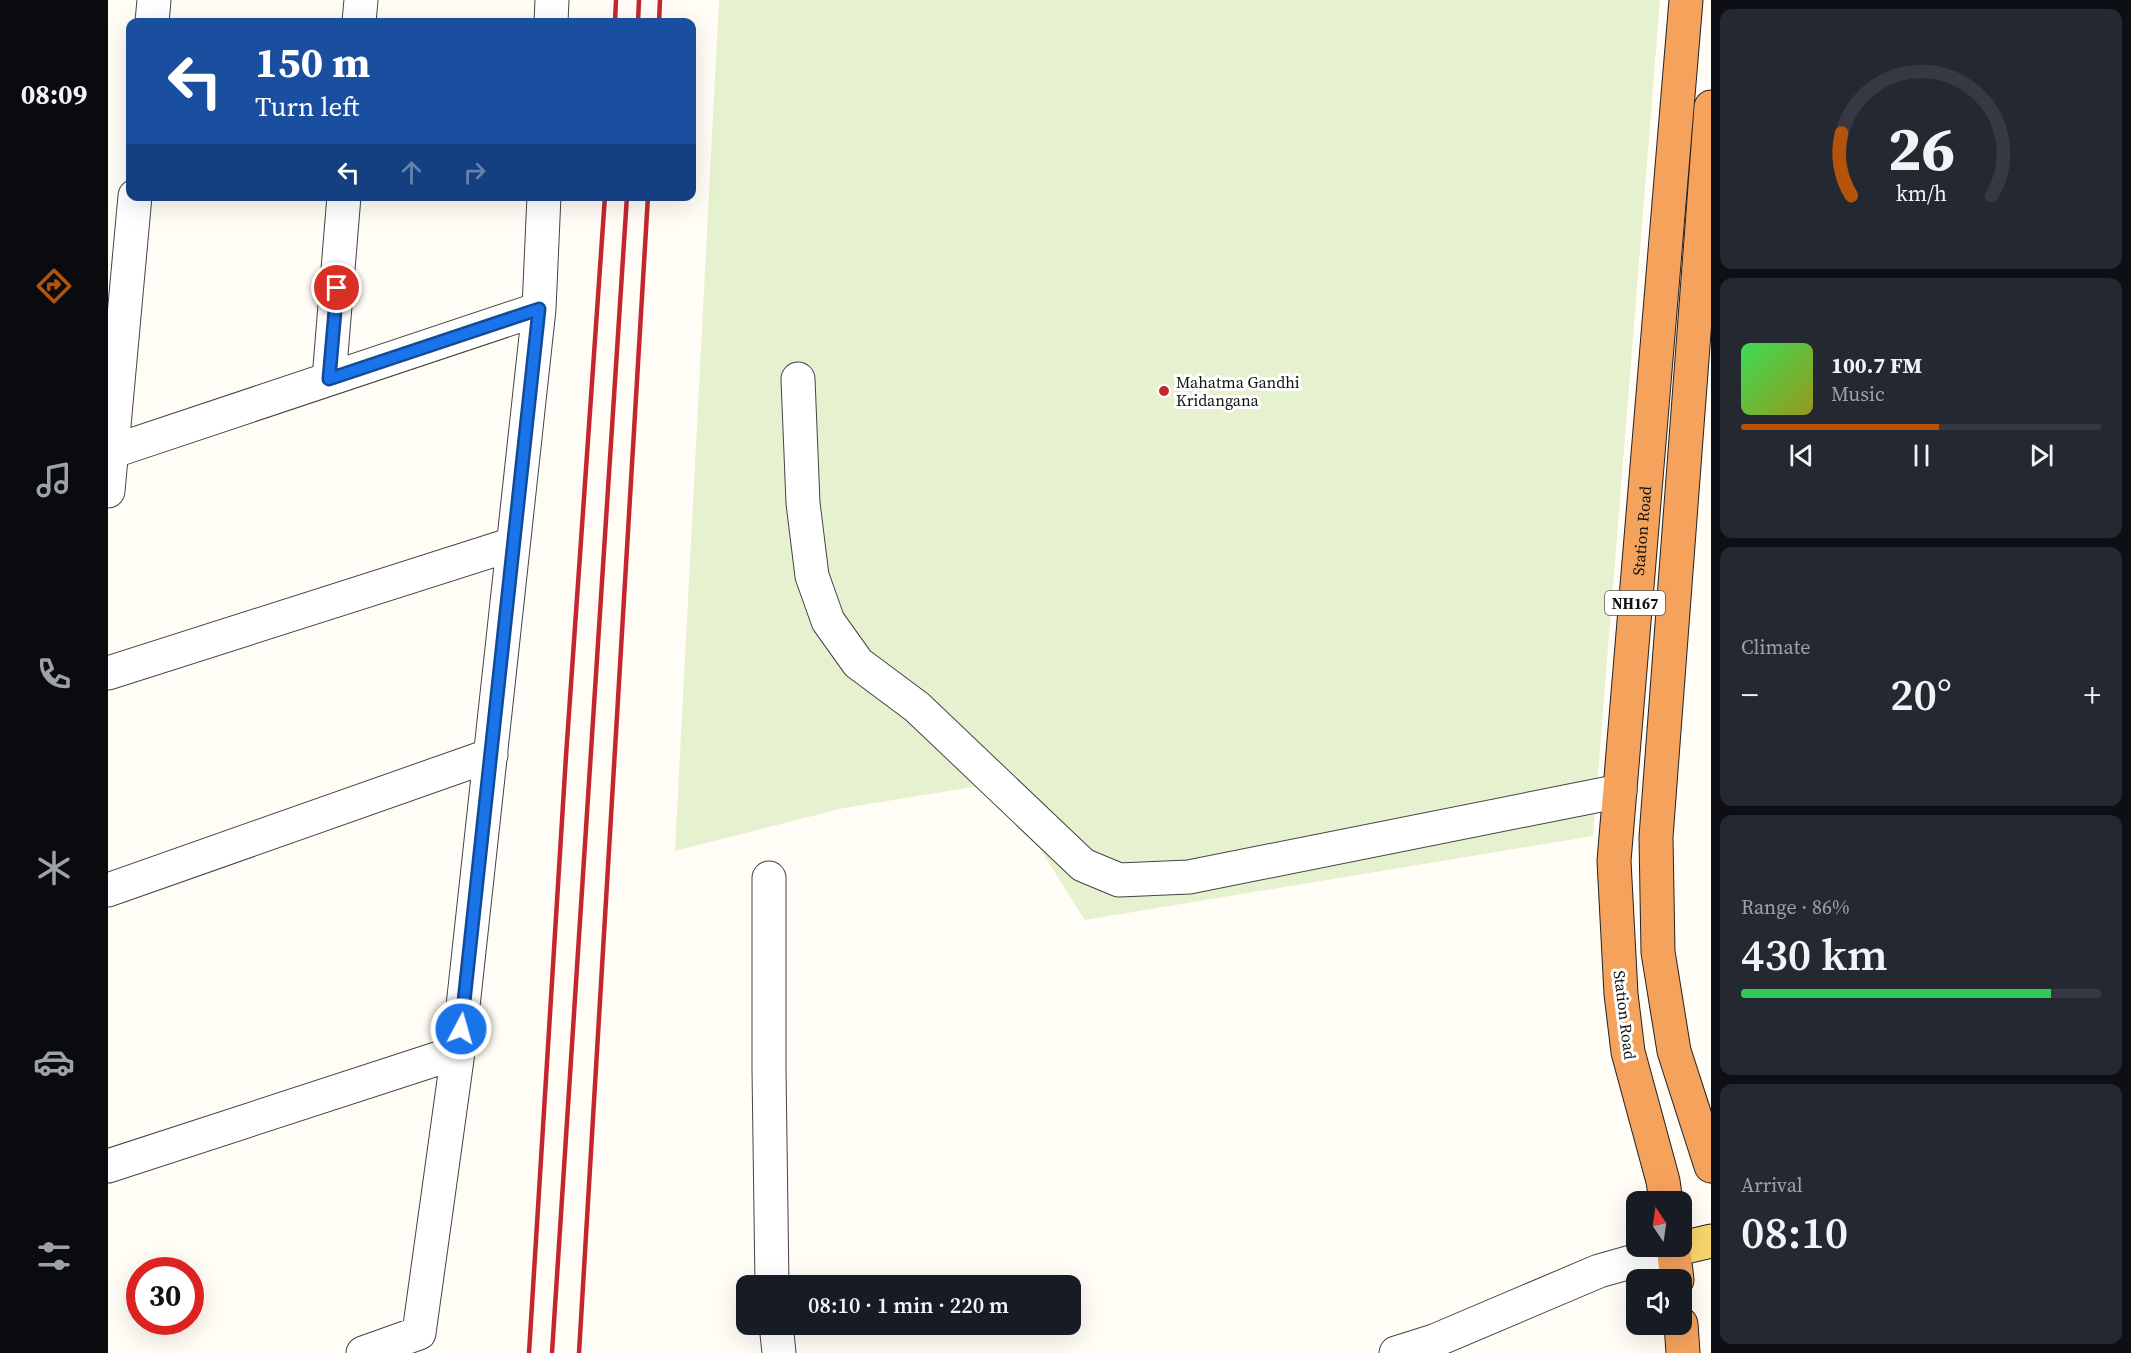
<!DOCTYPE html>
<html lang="en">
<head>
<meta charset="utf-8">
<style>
	:root { --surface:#171b24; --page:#242831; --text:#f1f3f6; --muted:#9ea1a6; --line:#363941; --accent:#b45309 }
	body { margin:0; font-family:"Source Serif 4",serif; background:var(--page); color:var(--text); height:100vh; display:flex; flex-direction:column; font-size:22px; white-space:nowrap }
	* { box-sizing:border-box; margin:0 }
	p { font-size:20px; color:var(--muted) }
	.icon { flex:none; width:33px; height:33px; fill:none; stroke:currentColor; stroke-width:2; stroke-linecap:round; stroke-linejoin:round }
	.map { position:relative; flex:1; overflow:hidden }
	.side { display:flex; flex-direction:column; gap:9px; padding:9px; background:#0d0f14; width:420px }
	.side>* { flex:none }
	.guide { position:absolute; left:18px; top:18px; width:570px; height:183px; border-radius:12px; box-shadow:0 6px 24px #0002; background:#1a4fa0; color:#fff; overflow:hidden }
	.needle { width:39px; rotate:347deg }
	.controls { position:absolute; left:1518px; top:1191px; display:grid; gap:12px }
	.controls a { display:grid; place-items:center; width:66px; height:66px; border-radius:12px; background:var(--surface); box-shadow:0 6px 24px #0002; font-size:30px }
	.speed { position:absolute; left:18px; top:1257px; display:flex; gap:12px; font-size:30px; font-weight:700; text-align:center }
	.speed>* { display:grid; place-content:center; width:78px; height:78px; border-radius:50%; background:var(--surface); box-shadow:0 6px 24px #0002; line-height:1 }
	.speed .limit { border:9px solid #d22; background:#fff; color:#111 }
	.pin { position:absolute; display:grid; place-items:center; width:51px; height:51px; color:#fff; margin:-26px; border:3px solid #fff; border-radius:50%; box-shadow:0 2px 6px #0007 }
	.me { position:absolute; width:66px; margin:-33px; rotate:6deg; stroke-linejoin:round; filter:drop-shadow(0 0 4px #0008) }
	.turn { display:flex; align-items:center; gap:21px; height:126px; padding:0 30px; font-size:27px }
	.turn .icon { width:78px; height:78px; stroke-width:2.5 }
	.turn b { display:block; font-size:42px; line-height:51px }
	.lanes { display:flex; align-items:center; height:57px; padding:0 30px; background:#0003; justify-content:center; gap:30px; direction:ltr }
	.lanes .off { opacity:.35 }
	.big { font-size:45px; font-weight:600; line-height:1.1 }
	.side .card { flex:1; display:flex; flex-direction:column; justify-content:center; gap:9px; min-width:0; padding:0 21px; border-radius:12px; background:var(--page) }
	.side .dial { align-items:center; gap:0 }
	.dial svg { height:156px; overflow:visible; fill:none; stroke:var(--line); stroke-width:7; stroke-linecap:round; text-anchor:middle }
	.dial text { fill:var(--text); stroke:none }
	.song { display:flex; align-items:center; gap:18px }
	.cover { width:72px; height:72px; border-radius:9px; background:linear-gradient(135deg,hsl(130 70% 55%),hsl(60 70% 35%)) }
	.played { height:6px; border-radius:3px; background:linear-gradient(90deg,var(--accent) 55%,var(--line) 55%) }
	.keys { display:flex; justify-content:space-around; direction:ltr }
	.heat { display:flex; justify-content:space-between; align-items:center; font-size:33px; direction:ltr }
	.charge { height:9px; border-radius:4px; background:linear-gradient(90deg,#34c759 86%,var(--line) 0) }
	.trip { position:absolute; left:628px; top:1275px; width:345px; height:60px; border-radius:12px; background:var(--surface); box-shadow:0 6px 24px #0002; font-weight:600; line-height:60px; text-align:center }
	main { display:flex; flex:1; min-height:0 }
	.tab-bar { display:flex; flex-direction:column; width:108px; justify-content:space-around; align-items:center; background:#090b0e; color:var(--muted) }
	.tab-bar .icon { width:42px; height:42px }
	.tab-bar .on { color:var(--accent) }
	.tab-bar b { font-size:27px; color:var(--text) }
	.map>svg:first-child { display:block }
	.pitch { fill:#e6f2cf }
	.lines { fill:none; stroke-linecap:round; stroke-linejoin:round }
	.minor-casing { stroke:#444; stroke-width:35 }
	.major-casing { stroke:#222; stroke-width:35 }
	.highway-casing { stroke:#222; stroke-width:35 }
	.minor { stroke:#fff; stroke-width:33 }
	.major { stroke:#f9d66b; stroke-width:33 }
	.highway { stroke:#f5a25d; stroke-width:33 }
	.rail { stroke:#c4262e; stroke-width:4.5 }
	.route-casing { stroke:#114b97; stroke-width:15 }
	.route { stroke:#1a73e8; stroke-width:10 }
	.poi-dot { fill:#c4262e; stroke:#fff; stroke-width:2 }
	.labels { text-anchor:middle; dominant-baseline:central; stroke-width:6; stroke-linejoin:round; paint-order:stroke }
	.shield { fill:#fff; stroke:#585858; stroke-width:1.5 }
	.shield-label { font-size:15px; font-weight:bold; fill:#111 }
	.poi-label { font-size:16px; fill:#111; stroke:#fff; text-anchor:start }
	.street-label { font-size:16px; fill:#111; stroke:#fff }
</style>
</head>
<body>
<main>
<nav class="tab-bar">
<b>08:09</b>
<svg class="icon on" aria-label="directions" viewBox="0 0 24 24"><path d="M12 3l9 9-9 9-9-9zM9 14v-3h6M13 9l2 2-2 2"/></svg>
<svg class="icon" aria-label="music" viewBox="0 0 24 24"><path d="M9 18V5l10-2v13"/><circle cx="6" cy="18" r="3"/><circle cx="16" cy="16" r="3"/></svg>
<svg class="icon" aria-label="phone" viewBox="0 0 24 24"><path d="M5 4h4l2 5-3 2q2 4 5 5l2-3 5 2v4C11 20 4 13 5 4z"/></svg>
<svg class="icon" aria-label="climate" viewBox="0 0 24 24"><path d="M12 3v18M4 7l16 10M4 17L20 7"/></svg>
<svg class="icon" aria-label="car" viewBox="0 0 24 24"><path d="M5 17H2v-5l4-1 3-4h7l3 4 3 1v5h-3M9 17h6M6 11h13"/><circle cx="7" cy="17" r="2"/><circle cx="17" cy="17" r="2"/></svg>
<svg class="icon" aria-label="filters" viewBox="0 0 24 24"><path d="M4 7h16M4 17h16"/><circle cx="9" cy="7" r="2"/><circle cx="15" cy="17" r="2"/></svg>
</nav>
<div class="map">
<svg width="1603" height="1353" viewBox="0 0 1603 1353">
	<rect width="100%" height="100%" fill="#fffdf5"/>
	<path class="pitch" d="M 611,0 L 1552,0 L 1485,836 L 977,920 L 890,783 L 736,808 L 567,851 Z"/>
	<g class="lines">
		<defs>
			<path id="minor" d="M 44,22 L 46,0
				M 251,22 L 253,0
				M 443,22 L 444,0
				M 221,379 L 236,196
				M 690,379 L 695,503 L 704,576 L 720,621 L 750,663 L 809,707 L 975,865 L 1011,880 L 1081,877 L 1512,791
				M 0,453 L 431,309
				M 0,491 L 27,196
				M 0,673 L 405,544
				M 661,878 L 661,1070 L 664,1286
				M 0,890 L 383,755
				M 0,1166 L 350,1052
				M 668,1324 L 671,1353
				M 255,1353 L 311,1333 L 350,1052 L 431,309 L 436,196
				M 1288,1353 L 1326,1341 L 1491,1271 L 1565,1250"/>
			<path id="major" d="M 1565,1250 L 1603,1241"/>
			<g id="highway">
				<path d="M 1603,107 L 1548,837 L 1550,952 L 1566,1051 L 1603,1166"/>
				<path id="s1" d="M 1558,1202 L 1555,1181 L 1520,1052 L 1513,994 L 1506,861 L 1578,0"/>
				<path d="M 1565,1246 L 1569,1280"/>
				<path d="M 1573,1324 L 1575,1353"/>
			</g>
		</defs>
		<use href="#minor" class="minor-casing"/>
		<use href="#major" class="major-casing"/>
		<use href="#highway" class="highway-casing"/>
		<use href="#minor" class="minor"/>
		<use href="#major" class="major"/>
		<use href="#highway" class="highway"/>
		<path class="rail" d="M 507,22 L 508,0
			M 530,22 L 531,0
			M 551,22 L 552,0
			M 421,1353 L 458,756 L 497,196
			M 444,1353 L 519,196
			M 471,1353 L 540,196"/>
	</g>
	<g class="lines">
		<defs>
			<path id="route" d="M 229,288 L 221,379 L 431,309 L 353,1029"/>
		</defs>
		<use href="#route" class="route-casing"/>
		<use href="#route" class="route"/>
	</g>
	<circle class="poi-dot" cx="1056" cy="391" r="6"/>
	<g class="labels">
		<rect class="shield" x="1497" y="591" width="60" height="24" rx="4.5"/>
		<g class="shield-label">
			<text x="1527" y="603">NH167</text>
		</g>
		<g class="poi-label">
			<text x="1068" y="382">Mahatma Gandhi<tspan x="1068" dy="18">Kridangana</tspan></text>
		</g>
		<g class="street-label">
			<text stroke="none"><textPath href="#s1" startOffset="678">Station Road</textPath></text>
			<text transform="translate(1517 1015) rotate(83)">Station Road</text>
		</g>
	</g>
</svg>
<div class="controls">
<a><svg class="needle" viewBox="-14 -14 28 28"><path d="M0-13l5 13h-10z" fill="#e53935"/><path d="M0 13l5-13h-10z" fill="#9ea1a6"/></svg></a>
<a><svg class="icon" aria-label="sound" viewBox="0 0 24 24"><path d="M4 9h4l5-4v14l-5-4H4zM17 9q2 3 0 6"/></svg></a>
</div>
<div class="speed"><div class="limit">30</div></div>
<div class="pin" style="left:229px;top:288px;background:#d93025"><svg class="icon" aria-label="arrive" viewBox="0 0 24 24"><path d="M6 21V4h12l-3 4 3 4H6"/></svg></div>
<svg class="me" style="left:353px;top:1029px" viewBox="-20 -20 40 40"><circle r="17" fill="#1a73e8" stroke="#fff" stroke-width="3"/><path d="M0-11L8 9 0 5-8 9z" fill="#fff"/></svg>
<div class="trip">08:10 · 1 min · 220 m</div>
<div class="guide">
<div class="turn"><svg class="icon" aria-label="left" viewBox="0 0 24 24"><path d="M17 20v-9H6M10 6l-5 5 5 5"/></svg><div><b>150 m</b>Turn left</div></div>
<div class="lanes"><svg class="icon" aria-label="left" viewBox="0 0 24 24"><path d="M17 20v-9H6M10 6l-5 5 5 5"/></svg><svg class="icon off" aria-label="ahead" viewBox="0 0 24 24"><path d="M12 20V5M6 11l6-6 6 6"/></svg><svg class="icon off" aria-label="right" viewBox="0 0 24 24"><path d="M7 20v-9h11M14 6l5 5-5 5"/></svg></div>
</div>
</div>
<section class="side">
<div class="card dial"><svg viewBox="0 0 100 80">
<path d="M14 69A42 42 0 1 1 86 69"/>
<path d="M14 69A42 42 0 0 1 9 37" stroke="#b45309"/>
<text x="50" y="56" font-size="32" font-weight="700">26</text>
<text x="50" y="72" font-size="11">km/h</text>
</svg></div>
<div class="card">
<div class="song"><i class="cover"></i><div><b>100.7 FM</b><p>Music</p></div></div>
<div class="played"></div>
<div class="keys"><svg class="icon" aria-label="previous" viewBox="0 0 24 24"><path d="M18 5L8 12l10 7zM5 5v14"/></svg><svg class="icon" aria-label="pause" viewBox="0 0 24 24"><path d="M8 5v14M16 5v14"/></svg><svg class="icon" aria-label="next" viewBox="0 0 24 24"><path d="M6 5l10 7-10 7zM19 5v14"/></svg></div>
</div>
<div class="card"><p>Climate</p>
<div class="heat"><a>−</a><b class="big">20°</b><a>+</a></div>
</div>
<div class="card"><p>Range · 86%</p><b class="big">430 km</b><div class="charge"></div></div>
<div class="card"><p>Arrival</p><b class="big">08:10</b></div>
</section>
</main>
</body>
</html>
